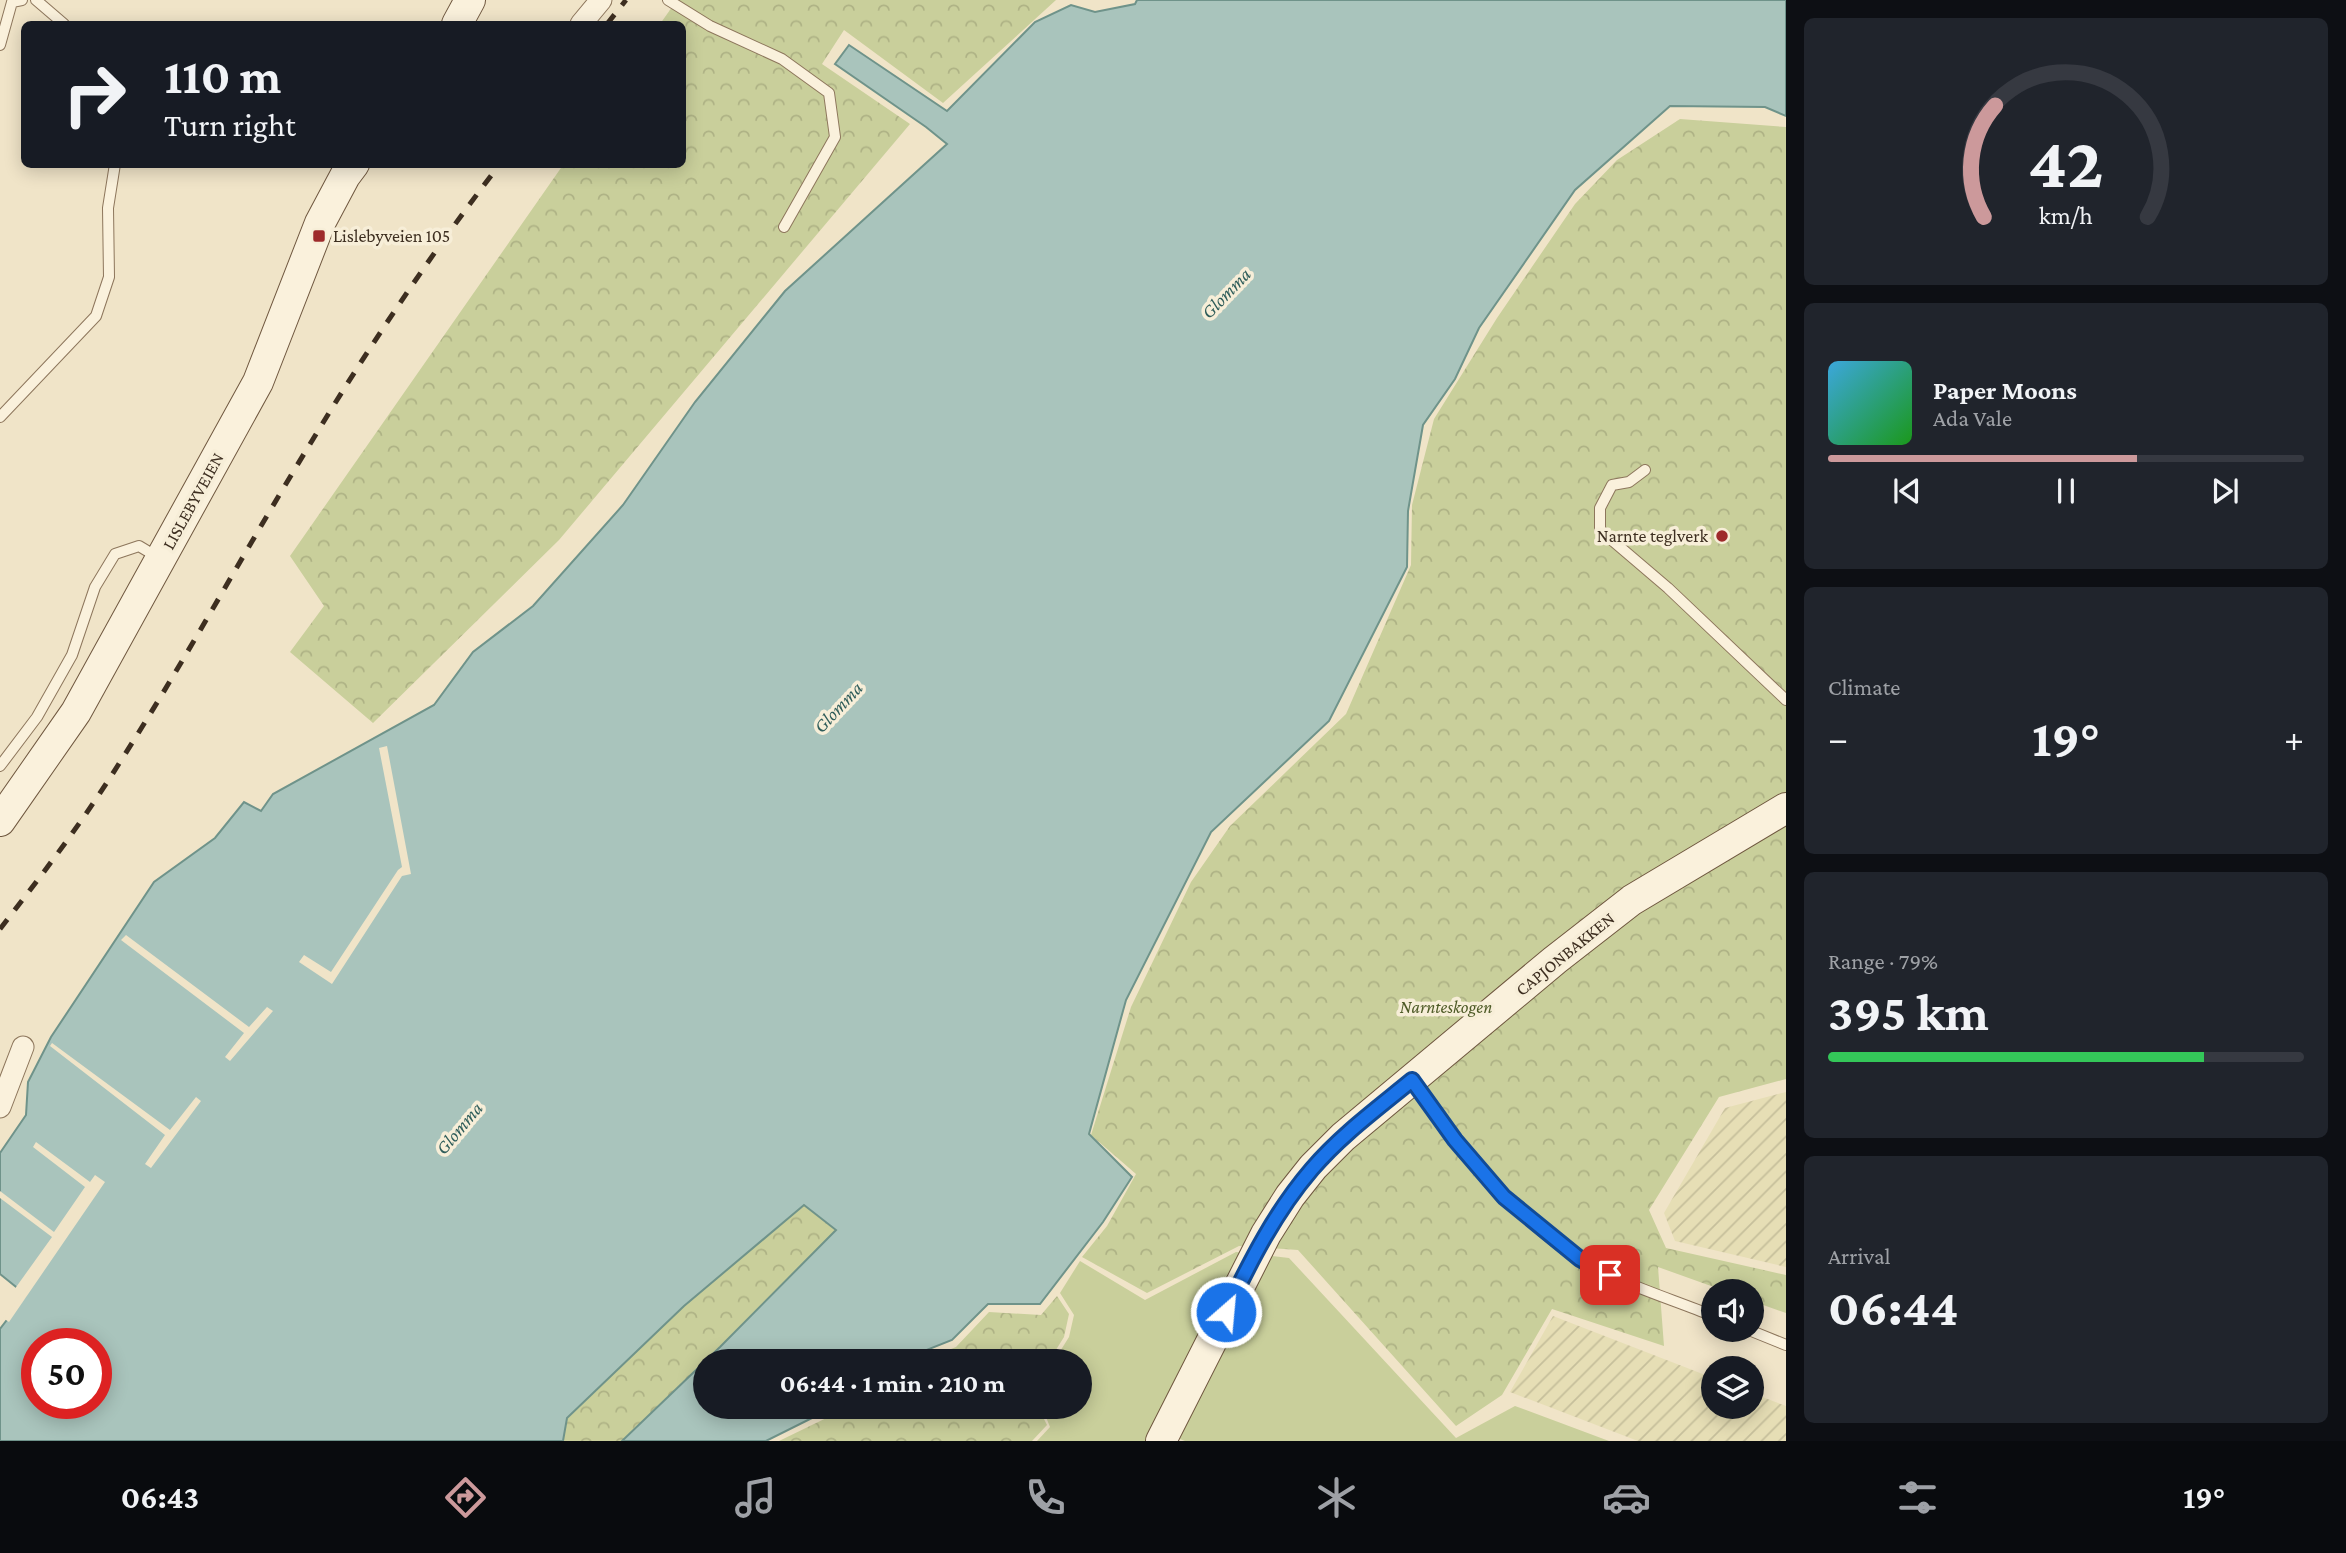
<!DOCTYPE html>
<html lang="en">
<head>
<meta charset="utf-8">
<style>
	:root { --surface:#171b24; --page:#20242c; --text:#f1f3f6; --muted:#9ea1a6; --line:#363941; --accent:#cc999b }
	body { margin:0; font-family:"Crimson Pro",serif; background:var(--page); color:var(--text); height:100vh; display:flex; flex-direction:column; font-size:26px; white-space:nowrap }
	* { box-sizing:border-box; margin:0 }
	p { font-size:23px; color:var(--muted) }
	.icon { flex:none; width:38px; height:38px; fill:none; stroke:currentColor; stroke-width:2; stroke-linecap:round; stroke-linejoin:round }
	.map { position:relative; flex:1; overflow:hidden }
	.drawer { display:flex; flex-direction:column; gap:18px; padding:18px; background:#0d0f14; width:560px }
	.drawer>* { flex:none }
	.hud { position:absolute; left:21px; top:21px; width:665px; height:147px; border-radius:10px; box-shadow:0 4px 18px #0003; background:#171b24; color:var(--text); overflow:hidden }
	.buttons { position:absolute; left:1701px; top:1279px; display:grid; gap:14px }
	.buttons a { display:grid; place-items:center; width:63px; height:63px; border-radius:50%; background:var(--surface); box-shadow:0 4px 18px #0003; font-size:35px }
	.speed { position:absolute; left:21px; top:1328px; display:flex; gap:14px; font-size:35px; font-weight:700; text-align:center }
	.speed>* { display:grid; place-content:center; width:91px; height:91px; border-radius:50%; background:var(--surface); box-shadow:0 4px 18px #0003; line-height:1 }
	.speed .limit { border:10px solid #d22; background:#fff; color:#111 }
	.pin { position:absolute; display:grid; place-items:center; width:60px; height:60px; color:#fff; margin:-30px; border-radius:14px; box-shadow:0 4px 10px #0006 }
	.me { position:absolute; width:77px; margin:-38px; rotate:27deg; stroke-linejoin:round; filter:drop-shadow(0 0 5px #0008) }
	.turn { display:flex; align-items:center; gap:24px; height:147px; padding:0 28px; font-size:32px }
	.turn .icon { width:91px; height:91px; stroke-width:2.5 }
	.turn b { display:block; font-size:49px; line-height:60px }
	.big { font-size:52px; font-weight:700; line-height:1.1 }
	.drawer .card { flex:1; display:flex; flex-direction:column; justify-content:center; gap:10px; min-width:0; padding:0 24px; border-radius:10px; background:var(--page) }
	.drawer .dial { align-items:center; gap:0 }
	.dial svg { height:182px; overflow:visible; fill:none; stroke:var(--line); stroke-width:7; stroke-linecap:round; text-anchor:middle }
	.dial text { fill:var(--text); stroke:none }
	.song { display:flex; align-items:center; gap:21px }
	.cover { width:84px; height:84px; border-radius:10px; background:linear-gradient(135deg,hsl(200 70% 55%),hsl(120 70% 35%)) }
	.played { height:7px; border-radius:4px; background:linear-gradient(90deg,var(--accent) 65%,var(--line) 65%) }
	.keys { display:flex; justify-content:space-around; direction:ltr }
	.heat { display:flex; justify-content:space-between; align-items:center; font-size:38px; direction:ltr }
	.charge { height:10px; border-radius:5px; background:linear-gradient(90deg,#34c759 79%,var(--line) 0) }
	.trip { position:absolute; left:693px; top:1349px; width:399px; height:70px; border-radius:35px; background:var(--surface); box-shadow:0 4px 18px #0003; font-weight:700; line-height:70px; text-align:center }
	.tabs { display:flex; height:112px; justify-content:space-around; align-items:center; background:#090b0e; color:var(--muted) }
	.tabs .icon { width:49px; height:49px }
	.tabs .selected { color:var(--accent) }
	.tabs b { font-size:32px; color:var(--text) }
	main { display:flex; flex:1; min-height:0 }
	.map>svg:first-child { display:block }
	.farmland { fill:url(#farmland-furrows) }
	.grass { fill:#c9cf9b }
	.forest { fill:url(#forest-crowns) }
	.water { fill:#a9c4bc; stroke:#6f938a; stroke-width:2; fill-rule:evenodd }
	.pier { fill:#f0e4c8 }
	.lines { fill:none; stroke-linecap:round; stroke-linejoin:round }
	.lane-casing { stroke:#8d765c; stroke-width:12 }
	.street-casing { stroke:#8d765c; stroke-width:23 }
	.secondary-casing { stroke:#6f573f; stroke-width:32 }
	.lane { stroke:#faf1dc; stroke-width:10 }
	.street { stroke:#faf1dc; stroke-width:21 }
	.secondary { stroke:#faf1dc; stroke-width:30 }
	.rail { stroke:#3d2e20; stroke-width:5; stroke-dasharray:12 12; stroke-linecap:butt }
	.route-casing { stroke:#114b97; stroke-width:18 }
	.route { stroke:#1a73e8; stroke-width:12 }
	.poi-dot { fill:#9e2a2b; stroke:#f7eed8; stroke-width:2.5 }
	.labels { text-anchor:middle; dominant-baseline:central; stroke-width:7; stroke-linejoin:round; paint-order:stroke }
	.poi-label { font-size:18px; fill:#3d2e20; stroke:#f7eed8; text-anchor:start }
	.street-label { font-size:18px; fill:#3d2e20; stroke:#f7eed8 }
	.park-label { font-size:18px; font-style:italic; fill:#4d5a26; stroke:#f7eed8 }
	.water-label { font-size:19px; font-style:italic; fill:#2f5d5a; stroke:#f7eed8 }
</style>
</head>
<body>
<main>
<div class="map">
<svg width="1786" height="1441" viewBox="0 0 1786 1441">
	<defs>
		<pattern id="farmland-furrows" width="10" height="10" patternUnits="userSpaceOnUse" patternTransform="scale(1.75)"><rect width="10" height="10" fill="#e6deb5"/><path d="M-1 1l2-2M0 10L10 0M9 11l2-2" fill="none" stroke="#c6bf9b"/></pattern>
		<pattern id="forest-crowns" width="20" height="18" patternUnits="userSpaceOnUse" patternTransform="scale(1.75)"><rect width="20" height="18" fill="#c9cf9b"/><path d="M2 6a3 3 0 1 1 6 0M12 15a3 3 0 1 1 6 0" fill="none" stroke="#aeb285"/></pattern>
	</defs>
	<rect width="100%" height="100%" fill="#f0e4c8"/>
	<path class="farmland" d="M 1786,1092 L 1786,1267 L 1675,1241 L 1664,1213 L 1725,1108 Z
		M 1553,1316 L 1713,1378 L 1713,1407 L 1752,1407 L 1752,1393 L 1786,1406 L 1786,1441 L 1638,1441 L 1510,1392 Z"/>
	<path class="grass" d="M 1236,1252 L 1289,1258 L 1456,1438 L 1515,1406 L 1609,1441 L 1185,1441 L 1154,1429 L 1148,1441 L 1037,1441 L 1050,1427 L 1042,1407 L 1080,1407 L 1080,1362 L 1054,1361 L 1069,1337 L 1074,1315 L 1060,1293 L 1080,1261 L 1145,1300 Z"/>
	<path class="forest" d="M 677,0 L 1056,0 L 943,103 L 844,30 L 822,64 L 910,124 L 559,540 L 373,723 L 290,652 L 324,606 L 290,556 L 563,165 L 682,164 L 682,24 L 660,24 Z
		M 1680,119 L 1786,127 L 1786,1079 L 1719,1097 L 1649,1210 L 1666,1248 L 1786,1275 L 1786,1313 L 1752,1301 L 1752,1292 L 1725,1291 L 1658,1267 L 1664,1346 L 1552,1309 L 1502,1395 L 1456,1426 L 1298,1250 L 1239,1246 L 1147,1293 L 1082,1257 L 1107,1226 L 1136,1174 L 1091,1135 L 1131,1007 L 1191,882 L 1230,826 L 1346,714 L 1411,565 L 1412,505 L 1434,419 L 1497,318 L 1575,204 L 1617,160 Z
		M 804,1205 L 837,1229 L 720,1347 L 622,1441 L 563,1441 L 567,1419 L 684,1306 Z
		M 1057,1296 L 1069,1314 L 1064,1337 L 1049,1361 L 921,1361 L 956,1347 L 989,1312 L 1041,1315 Z
		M 849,1407 L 1038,1407 L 1047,1425 L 1032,1441 L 779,1441 Z"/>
	<path class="water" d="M 1137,0 L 1786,0 L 1786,116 L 1765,107 L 1670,106 L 1575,190 L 1479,328 L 1455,379 L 1423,425 L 1408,511 L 1407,567 L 1329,721 L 1211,832 L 1126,1000 L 1089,1134 L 1132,1177 L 1103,1222 L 1040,1304 L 988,1304 L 952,1340 L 899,1361 L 705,1362 L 705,1407 L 834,1407 L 766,1441 L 622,1441 L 720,1347 L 836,1230 L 804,1205 L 684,1306 L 567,1418 L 563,1441 L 0,1441 L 0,1329 L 26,1295 L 0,1274 L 0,1153 L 26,1115 L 28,1082 L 51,1037 L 154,882 L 215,838 L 244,802 L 261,811 L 273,794 L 434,705 L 473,652 L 533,606 L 623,505 L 695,402 L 785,291 L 947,144 L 926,127 L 835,64 L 849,45 L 947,111 L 1035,22 L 1071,5 L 1095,12 L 1135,4 ZM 37,1344 L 96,1344 L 96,1404 L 37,1404 Z"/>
	<path class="pier" d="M 387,746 L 411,874 L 402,876 L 332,984 L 299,962 L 304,955 L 331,972 L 398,870 L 402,867 L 379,748 Z
		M 126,935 L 249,1027 L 267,1007 L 273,1011 L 230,1061 L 225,1057 L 244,1033 L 121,940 Z
		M 52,1043 L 170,1130 L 196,1097 L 201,1101 L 151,1168 L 145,1164 L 165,1135 L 50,1046 Z
		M 36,1142 L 90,1182 L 95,1175 L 105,1182 L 9,1322 L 3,1318 L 21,1295 L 14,1290 L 52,1237 L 0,1198 L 0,1191 L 54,1232 L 85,1187 L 33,1147 Z"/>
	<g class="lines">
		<defs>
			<path id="lane" d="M 36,0 L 64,24
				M 668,0 L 710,26 L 782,59 L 829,93 L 835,137 L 784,227
				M 0,45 L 12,2 L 22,0
				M 0,417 L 96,316 L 109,277 L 108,208 L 115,164
				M 1645,470 L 1629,482 L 1612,485 L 1600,508 L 1600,530 L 1668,588 L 1786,700
				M 0,766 L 37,717 L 72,655 L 95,587 L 115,554 L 139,546 L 159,558
				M 1414,1082 C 1463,1147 1510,1216 1581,1260 C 1621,1284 1669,1298 1713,1316
				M 1749,1330 L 1786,1345"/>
			<path id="street" d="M 581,24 L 601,0
				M 0,1107 L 23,1047"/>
			<path id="secondary" d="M 457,24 L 470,0
				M 0,821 L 76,712 L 258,382 L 320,223 L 345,176 L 354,164
				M 1161,1441 L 1266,1234 L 1290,1196 L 1313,1167 L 1343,1137 L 1555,960 L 1632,900 L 1786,808"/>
		</defs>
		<use href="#lane" class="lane-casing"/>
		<use href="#street" class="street-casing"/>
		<use href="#secondary" class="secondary-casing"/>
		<use href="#lane" class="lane"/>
		<use href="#street" class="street"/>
		<use href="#secondary" class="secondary"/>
		<path class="rail" d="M 607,24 L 626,0
			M 0,929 C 42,875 84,820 120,762 C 186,659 244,552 307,449 C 366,351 430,255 500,164"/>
	</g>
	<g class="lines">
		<defs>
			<path id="route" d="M 1226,1312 C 1250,1262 1275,1212 1312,1169 C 1341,1135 1378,1108 1412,1080 L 1455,1140 L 1504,1197 L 1580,1259 L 1610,1275"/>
		</defs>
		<use href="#route" class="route-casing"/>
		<use href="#route" class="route"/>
	</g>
	<g class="poi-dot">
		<rect x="312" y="229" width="14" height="14" rx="3.5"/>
		<circle cx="1722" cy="536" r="7"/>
	</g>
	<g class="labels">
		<g class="poi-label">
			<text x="333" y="236">Lislebyveien 105</text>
			<text x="1708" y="536" text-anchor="end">Narnte teglverk</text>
		</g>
		<g class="street-label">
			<text transform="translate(193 501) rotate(-61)">LISLEBYVEIEN</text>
			<text transform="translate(1565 954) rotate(-39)">CAPJONBAKKEN</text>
		</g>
		<g class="park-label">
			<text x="1446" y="1007">Narnteskogen</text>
		</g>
		<g class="water-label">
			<text transform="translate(1226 293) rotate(-46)">Glomma</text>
			<text transform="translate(838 707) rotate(-47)">Glomma</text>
			<text transform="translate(459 1128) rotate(-50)">Glomma</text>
		</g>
	</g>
</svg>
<div class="buttons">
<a><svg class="icon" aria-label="sound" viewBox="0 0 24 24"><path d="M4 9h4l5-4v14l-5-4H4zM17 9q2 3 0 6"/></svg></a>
<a><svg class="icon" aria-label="layers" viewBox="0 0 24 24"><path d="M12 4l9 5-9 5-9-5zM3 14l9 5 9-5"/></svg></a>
</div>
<div class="speed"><div class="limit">50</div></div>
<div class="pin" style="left:1610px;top:1275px;background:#d93025"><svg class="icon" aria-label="arrive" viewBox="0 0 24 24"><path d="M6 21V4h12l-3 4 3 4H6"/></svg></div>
<svg class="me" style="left:1226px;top:1312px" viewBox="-20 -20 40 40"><circle r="17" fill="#1a73e8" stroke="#fff" stroke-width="3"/><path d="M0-11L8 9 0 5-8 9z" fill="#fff"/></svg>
<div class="trip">06:44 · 1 min · 210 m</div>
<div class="hud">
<div class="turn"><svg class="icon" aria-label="right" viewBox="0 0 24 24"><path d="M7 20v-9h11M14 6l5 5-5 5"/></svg><div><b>110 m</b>Turn right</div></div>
</div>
</div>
<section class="drawer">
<div class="card dial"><svg viewBox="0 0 100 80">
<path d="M14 69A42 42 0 1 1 86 69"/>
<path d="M14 69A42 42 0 0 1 19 20" stroke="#cc999b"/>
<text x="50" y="56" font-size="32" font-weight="700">42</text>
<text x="50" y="72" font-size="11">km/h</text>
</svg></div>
<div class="card">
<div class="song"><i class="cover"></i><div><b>Paper Moons</b><p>Ada Vale</p></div></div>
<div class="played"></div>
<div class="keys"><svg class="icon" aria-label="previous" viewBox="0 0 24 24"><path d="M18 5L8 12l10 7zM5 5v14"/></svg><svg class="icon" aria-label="pause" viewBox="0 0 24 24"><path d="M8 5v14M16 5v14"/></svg><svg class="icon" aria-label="next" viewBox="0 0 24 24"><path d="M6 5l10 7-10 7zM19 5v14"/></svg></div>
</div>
<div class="card"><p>Climate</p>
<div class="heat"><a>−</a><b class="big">19°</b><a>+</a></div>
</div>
<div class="card"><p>Range · 79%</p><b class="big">395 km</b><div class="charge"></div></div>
<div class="card"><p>Arrival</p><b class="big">06:44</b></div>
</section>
</main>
<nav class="tabs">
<b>06:43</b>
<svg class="icon selected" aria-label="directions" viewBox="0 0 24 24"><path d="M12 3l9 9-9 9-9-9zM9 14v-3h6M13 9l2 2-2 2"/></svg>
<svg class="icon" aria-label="music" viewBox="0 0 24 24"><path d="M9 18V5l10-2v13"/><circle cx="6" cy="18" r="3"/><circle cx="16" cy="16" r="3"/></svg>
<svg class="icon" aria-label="phone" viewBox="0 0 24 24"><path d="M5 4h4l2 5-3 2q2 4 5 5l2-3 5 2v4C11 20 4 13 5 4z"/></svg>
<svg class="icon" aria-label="climate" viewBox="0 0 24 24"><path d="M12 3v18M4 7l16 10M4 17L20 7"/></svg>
<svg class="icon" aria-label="car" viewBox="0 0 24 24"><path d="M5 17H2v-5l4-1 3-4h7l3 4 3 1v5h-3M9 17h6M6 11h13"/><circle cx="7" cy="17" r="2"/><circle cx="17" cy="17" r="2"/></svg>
<svg class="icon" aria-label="filters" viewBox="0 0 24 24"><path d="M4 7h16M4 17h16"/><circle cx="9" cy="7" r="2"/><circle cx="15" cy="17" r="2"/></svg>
<b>19°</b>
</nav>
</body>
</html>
